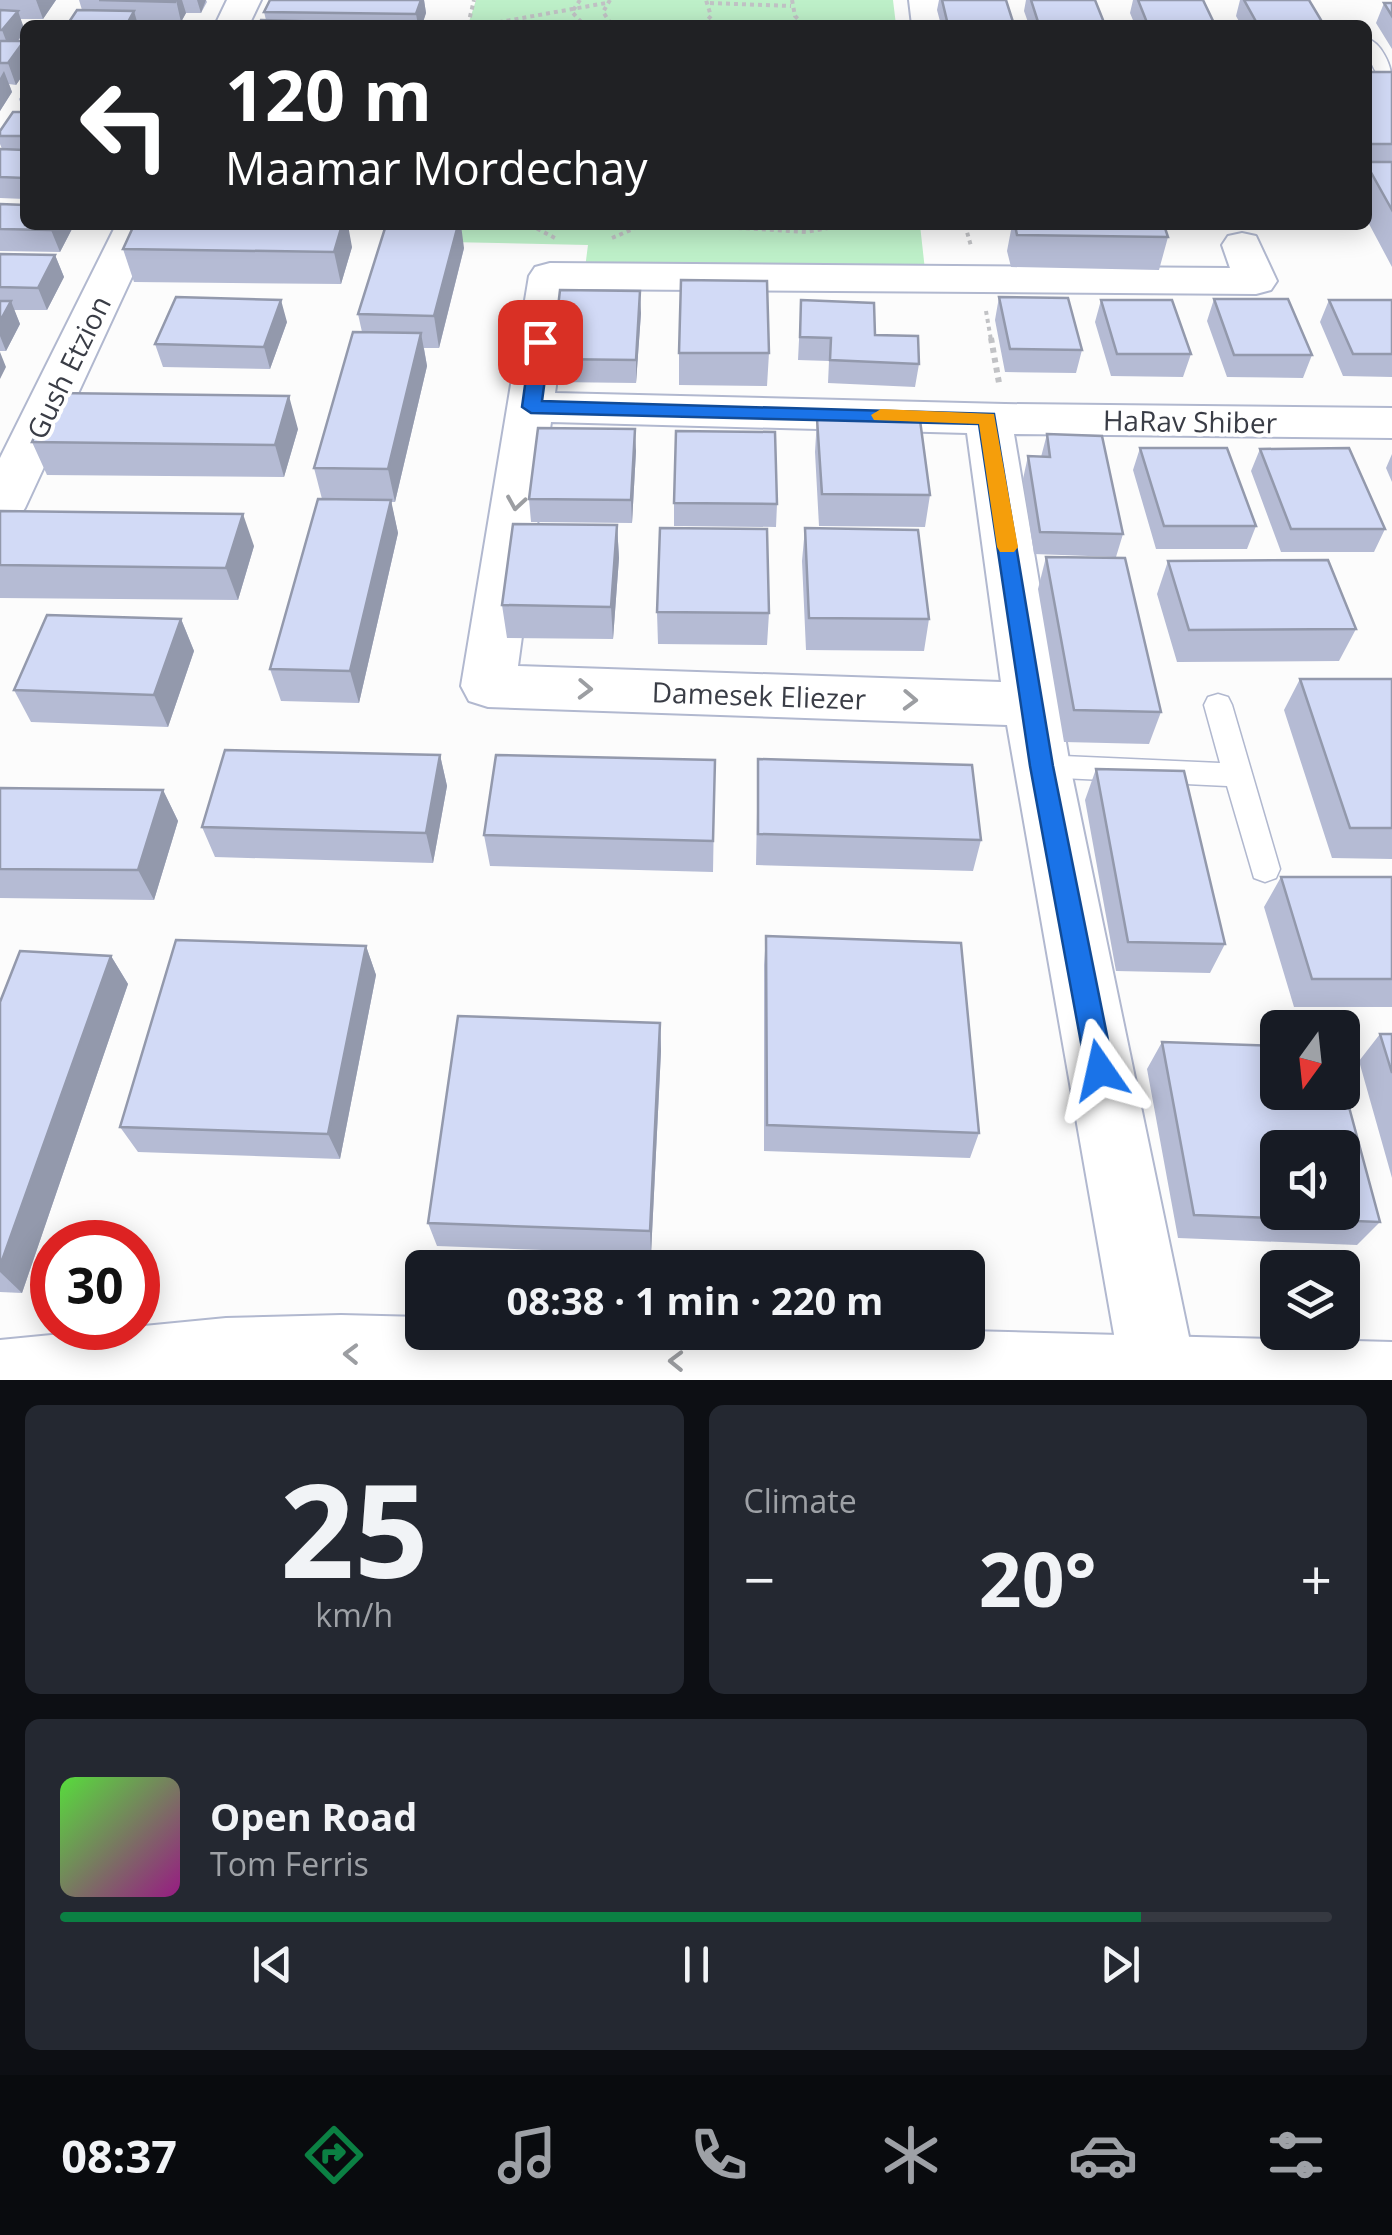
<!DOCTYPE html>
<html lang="en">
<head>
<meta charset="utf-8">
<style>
	:root { --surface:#171b24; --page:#242831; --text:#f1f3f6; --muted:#9ea1a6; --line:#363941; --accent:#0b8043 }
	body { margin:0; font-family:"Open Sans",sans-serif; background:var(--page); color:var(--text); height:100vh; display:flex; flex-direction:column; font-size:38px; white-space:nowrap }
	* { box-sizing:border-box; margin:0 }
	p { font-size:32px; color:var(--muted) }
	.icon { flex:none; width:55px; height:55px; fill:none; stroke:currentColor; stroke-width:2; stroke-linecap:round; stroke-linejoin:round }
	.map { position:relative; height:1380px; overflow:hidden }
	.details { display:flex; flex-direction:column; gap:25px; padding:25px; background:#0d0f14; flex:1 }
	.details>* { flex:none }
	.top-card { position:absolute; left:20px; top:20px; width:1352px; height:210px; border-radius:15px; box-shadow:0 5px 25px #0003; background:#202124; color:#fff; overflow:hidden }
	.needle { width:65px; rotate:195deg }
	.controls { position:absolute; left:1260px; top:1010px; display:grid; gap:20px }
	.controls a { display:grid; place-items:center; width:100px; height:100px; border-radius:15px; background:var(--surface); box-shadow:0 5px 25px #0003; font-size:50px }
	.speed { position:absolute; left:30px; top:1220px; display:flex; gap:20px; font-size:50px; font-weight:700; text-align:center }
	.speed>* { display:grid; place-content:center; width:130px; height:130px; border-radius:50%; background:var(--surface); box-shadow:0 5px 25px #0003; line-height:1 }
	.speed .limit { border:15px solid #d22; background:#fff; color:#111 }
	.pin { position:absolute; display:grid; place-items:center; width:85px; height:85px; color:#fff; margin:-42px; border-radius:20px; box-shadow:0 5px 15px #0006 }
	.me { position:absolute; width:110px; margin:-55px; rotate:349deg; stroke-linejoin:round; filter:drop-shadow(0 0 8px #0008) }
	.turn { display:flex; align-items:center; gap:35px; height:210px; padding:0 40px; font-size:45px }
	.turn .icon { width:130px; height:130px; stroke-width:2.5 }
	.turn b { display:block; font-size:70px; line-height:85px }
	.big { font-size:75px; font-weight:700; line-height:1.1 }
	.details .widget { flex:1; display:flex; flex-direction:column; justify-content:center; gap:15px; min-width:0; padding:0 35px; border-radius:15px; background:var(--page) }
	.details .dial { align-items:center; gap:0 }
	.dial b { font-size:130px; line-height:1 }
	.song { display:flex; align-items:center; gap:30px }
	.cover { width:120px; height:120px; border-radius:15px; background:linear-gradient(135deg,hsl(110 70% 55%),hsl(310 70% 35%)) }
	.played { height:10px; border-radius:5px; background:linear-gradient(90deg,var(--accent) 85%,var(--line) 85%) }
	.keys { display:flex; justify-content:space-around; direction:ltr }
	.heat { display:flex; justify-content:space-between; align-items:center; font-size:55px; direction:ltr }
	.details .tiles { flex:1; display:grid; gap:25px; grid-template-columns:1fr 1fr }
	.widget:last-child { grid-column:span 2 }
	.trip { position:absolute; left:405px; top:1250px; width:580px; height:100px; border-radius:15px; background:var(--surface); box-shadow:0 5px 25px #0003; font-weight:700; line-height:100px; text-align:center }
	.tab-bar { display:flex; height:160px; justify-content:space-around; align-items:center; background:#090b0e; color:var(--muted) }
	.tab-bar .icon { width:70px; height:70px }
	.tab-bar .selected { color:var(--accent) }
	.tab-bar b { font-size:45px; color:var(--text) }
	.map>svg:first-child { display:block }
	.green { fill:#bef0c9 }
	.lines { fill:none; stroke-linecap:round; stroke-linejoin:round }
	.service-casing { stroke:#b1b8cf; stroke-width:3 }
	.minor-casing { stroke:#b1b8cf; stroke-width:4 }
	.tertiary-casing { stroke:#b1b8cf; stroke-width:4 }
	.path-far1 { stroke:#c1c2c5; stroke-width:4; stroke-dasharray:4 4; stroke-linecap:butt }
	.path { stroke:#c1c2c5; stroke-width:6; stroke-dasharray:5 5; stroke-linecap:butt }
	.service { fill:#fff; fill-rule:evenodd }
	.minor { fill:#fff; fill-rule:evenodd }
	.tertiary { fill:#fff; fill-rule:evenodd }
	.wall { fill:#b5bbd4 }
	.shaded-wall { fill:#9399ac }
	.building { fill:#d2daf6; stroke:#9399ac; stroke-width:2.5; fill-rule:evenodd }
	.oneway { stroke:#9c9ea2 }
	.route { fill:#1a73e8; stroke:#114b97; stroke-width:2.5 }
	.slow { fill:#f59e0b }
	.labels { text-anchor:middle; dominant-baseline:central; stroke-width:8; stroke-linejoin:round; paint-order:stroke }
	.street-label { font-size:28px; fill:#3a3d46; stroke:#fff }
</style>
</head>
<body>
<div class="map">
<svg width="1392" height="1380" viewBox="0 0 1392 1380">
	<rect width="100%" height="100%" fill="#fcfcfc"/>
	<path class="green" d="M 476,0 L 893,0 L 896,25 L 468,25 Z
		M 405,225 L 920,225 L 925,270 L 585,268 L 588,245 L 399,241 Z"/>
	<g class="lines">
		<defs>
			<path id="service" d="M 1368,39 C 1380,42 1392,65 1391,77 L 1379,77 C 1370,63 1367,54 1368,39 Z
				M 1218,694 L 1228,697 L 1232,705 L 1280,869 L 1276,878 L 1265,882 L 1254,878 L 1227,786 L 1041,777 L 1031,774 L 1027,766 L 1031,758 L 1041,755 L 1220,763 L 1204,705 L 1208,697 Z"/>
			<path id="minor" d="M 227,0 L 261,0 L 249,25 L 215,25 Z
				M 909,0 L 943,0 L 946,25 L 912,25 Z
				M 116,225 L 156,225 L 25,508 L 17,520 L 0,525 L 0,458 Z
				M 1242,233 L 1256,236 L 1277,281 L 1271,290 L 1256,294 L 569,289 L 555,393 L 1005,404 L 1392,408 L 1392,438 L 1014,434 L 1070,766 L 1198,1380 L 1122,1380 L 1007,725 L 488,707 L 469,701 L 461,686 L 529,276 L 535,267 L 550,263 L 1230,268 L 1222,245 L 1228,236 ZM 551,422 L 967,433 L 1001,682 L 518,666 Z"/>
			<path id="tertiary" d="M 341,1315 L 422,1317 L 422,1332 L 968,1331 L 1392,1342 L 1392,1380 L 0,1380 L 0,1340 L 226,1318 Z"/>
		</defs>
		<use href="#service" class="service-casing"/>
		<use href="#minor" class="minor-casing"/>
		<use href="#tertiary" class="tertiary-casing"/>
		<path class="path-far1" d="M 580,0 L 572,12 L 584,25
			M 610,0 L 603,12 L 612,25
			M 792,0 L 795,16 L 804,25
			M 710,3 L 791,6
			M 468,25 L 474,0
			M 483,25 L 606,3
			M 703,25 L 711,16 L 706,0
			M 530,225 L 555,238
			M 690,225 L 806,232 L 845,225
			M 965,225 L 971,246
			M 612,238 L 642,225
			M 986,311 L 991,340"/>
		<path class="path" d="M 991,338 L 999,383"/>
		<use href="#service" class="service"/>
		<use href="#minor" class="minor"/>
		<use href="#tertiary" class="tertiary"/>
	</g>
	<path class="wall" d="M 0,0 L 56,0 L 43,19 L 20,19 L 25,31 L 18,41 L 24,41 L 25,44 L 25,72 L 16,85 L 9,84 L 12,92 L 0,111 Z
		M 79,0 L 206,0 L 207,2 L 201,13 L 186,13 L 181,22 L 137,21 L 67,25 L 82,10 Z
		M 270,0 L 424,0 L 426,13 L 422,25 L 259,25 L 266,20 L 264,12 Z
		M 939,0 L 1006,0 L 1014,25 L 941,25 L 937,10 Z
		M 1026,0 L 1095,0 L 1105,25 L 1029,25 L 1024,11 Z
		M 1133,0 L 1203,0 L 1215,25 L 1135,25 L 1130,13 Z
		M 1240,0 L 1309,0 L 1324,25 L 1241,25 L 1236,16 Z
		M 1384,3 L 1392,3 L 1392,49 L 1376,23 Z
		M 1368,72 L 1392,72 L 1392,267 L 1368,222 Z
		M 25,90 L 25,199 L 0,198 L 0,149 L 2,149 L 0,144 L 0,131 L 24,112 L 19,99 Z
		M 0,204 L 25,225 L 72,225 L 73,227 L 60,252 L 0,251 Z
		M 1012,225 L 1164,225 L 1168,237 L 1159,270 L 1011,267 L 1007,251 Z
		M 352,247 L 341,284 L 134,282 L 123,249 Z
		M 464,248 L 439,348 L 424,348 L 427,366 L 395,502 L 391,502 L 398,533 L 359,703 L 281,701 L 270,669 L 322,499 L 314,468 L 362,332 L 358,314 Z
		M 0,254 L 55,255 L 64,277 L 47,310 L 14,310 L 20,324 L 6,351 L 0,351 Z
		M 999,297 L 1082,350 L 1076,373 L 1005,372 L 995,320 Z
		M 1214,299 L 1312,355 L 1303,378 L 1227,377 L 1207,321 Z
		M 801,300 L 875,335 L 919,364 L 915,387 L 828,383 L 829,361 L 798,360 Z
		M 1101,300 L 1191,354 L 1183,377 L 1111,376 L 1095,322 Z
		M 1329,300 L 1392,300 L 1392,377 L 1343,376 L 1320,322 Z
		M 641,313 L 636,383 L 554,382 L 552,359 Z
		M 287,322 L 270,369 L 163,367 L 155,344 Z
		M 679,353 L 769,353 L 767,386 L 679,385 Z
		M 817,419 L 930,495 L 925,527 L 819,526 L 815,452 Z
		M 298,429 L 284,477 L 47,475 L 32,442 Z
		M 1047,434 L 1123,534 L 1116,557 L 1034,554 L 1023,479 L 1028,456 L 1041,457 Z
		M 1140,448 L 1256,526 L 1247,549 L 1156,549 L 1133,470 Z
		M 1260,449 L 1385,529 L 1374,552 L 1281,552 L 1251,471 Z
		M 636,451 L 632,523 L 531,522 L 529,499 Z
		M 1392,454 L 1392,482 L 1386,468 Z
		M 674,503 L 777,504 L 776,527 L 674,526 Z
		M 0,511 L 254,546 L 238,600 L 0,598 Z
		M 617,525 L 619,558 L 613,639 L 507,638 L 502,605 Z
		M 805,528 L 929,619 L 924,651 L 806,650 L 802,561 Z
		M 1046,557 L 1161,712 L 1149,744 L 1064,742 L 1038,589 Z
		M 1168,561 L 1356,629 L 1339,661 L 1177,662 L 1157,594 Z
		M 657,612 L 769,613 L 767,645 L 658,644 Z
		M 181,619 L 194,651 L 168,727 L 31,722 L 14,690 Z
		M 1300,679 L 1392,679 L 1392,859 L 1332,858 L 1284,710 Z
		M 440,755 L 447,786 L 433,863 L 215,857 L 202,827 Z
		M 758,759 L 981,840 L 973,871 L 756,865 Z
		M 715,760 L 713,872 L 490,866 L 484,835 Z
		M 1096,769 L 1225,944 L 1210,973 L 1116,971 L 1085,800 Z
		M 0,788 L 163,790 L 178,821 L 154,900 L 0,898 Z
		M 1281,877 L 1392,877 L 1392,1007 L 1294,1007 L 1264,907 Z
		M 766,936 L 979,1133 L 970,1158 L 764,1151 L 764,965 Z
		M 366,946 L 376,975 L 340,1159 L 138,1152 L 120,1127 Z
		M 111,956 L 128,984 L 22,1293 L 0,1292 L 0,1002 Z
		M 660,1023 L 661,1051 L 651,1254 L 437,1246 L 428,1223 Z
		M 1380,1034 L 1392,1034 L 1392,1178 L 1359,1061 Z
		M 1162,1042 L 1380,1222 L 1357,1245 L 1178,1238 L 1147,1069 Z"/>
	<path class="shaded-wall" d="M 36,0 L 56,0 L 43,19 Z
		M 176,0 L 182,0 L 186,13 L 181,22 Z
		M 197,0 L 206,0 L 201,13 Z
		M 421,0 L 424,0 L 426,13 L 422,25 L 418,25 L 416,14 Z
		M 18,11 L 25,31 L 10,51 L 2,30 Z
		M 134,11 L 138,25 L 128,22 Z
		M 24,41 L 25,72 L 16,85 L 8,63 Z
		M 4,71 L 12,92 L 0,111 L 0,78 Z
		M 54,225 L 72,225 L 73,227 L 60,252 L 51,230 Z
		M 342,225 L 348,225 L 352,247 L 341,284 L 334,252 Z
		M 458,225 L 461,225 L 464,248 L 439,348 L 434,316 Z
		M 55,255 L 64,277 L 47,310 L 38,288 Z
		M 640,291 L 641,313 L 636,383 L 636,360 Z
		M 281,300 L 287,322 L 270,369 L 264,347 Z
		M 11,301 L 20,324 L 6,351 L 0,336 L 0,321 Z
		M 421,333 L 427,366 L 395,502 L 388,469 Z
		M 0,352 L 6,367 L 0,379 Z
		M 289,396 L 298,429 L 284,477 L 275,445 Z
		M 635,429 L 636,451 L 632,523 L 631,500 Z
		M 391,500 L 398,533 L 359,703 L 350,671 Z
		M 243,514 L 254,546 L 238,600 L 226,568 Z
		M 617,525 L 619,558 L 613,639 L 611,607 Z
		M 181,619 L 194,651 L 168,727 L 154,695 Z
		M 440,755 L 447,786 L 433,863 L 426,833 Z
		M 163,790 L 178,821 L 154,900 L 138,870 Z
		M 366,946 L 376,975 L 340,1159 L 328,1134 Z
		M 111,956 L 128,984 L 22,1293 L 0,1272 L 0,1266 Z
		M 660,1023 L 661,1051 L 651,1254 L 650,1231 Z"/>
	<path class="building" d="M 99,0 L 176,0 L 175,2 Z
		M 270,0 L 421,0 L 416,14 L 264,12 Z
		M 942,0 L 1006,0 L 1014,25 L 948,25 Z
		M 1031,0 L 1095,0 L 1105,25 L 1039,25 Z
		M 1138,0 L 1203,0 L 1215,25 L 1148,25 Z
		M 1244,0 L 1309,0 L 1324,25 L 1258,25 Z
		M 1384,3 L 1392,3 L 1392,16 Z
		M 0,10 L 18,11 L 2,30 L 0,30 Z
		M 77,10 L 134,11 L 128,22 L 164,23 L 163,25 L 67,25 Z
		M 261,20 L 365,23 L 364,25 L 259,25 Z
		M 0,41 L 24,41 L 8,63 L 0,63 Z
		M 1368,72 L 1392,72 L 1392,144 L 1368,144 Z
		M 13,112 L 25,112 L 25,136 L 0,136 L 0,131 Z
		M 0,149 L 25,150 L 25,178 L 0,177 Z
		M 1368,162 L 1392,162 L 1392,210 L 1368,167 Z
		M 0,204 L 25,205 L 25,225 L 54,225 L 51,230 L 0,229 Z
		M 134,225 L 342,225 L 334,252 L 123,249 Z
		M 386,225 L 458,225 L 434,316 L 358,314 Z
		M 1015,225 L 1164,225 L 1168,237 L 1017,235 Z
		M 0,254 L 55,255 L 38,288 L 0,287 Z
		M 681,280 L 767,281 L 769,353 L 679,353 Z
		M 560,290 L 640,291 L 636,360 L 552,359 Z
		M 176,297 L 281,300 L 264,347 L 155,344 Z
		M 999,297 L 1068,298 L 1082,350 L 1010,349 Z
		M 1214,299 L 1288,299 L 1312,355 L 1234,355 Z
		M 801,300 L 874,303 L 875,335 L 918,336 L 919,364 L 830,360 L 831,338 L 800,337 Z
		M 1101,300 L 1172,300 L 1191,354 L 1117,354 Z
		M 1329,300 L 1392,300 L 1392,354 L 1353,354 Z
		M 0,301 L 11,301 L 0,321 Z
		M 353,332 L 421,333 L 388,469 L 314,468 Z
		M 55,393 L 289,396 L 275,445 L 32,442 Z
		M 817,419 L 920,420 L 930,495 L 822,494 Z
		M 538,428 L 635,429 L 631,500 L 529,499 Z
		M 676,431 L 775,432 L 777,504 L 674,503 Z
		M 1047,434 L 1102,436 L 1123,534 L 1040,532 L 1028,456 L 1050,457 Z
		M 1140,448 L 1227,448 L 1256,526 L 1164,526 Z
		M 1349,448 L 1385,529 L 1291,529 L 1260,449 Z
		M 318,499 L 391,500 L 350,671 L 270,669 Z
		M 0,511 L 243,514 L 226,568 L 0,565 Z
		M 513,524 L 617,525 L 611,607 L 502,605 Z
		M 660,528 L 767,529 L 769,613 L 657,612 Z
		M 805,528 L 918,530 L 929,619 L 809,618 Z
		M 1046,557 L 1125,558 L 1161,712 L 1074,710 Z
		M 1328,560 L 1356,629 L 1189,630 L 1168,561 Z
		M 47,615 L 181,619 L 154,695 L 14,690 Z
		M 1300,679 L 1392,679 L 1392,828 L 1350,828 Z
		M 225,750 L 440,755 L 426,833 L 202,827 Z
		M 496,755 L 715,760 L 713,841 L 484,835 Z
		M 758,759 L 972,765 L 981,840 L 758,834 Z
		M 1096,769 L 1184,771 L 1225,944 L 1128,942 Z
		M 0,788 L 163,790 L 138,870 L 0,869 Z
		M 1281,877 L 1392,877 L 1392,979 L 1312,979 Z
		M 766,936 L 961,943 L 979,1133 L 767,1125 Z
		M 176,940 L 366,946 L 328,1134 L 120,1127 Z
		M 20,951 L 111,956 L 0,1266 L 0,1002 Z
		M 458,1016 L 660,1023 L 650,1231 L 428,1223 Z
		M 1380,1034 L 1392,1034 L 1392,1073 Z
		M 1162,1042 L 1278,1046 L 1278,1092 L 1342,1092 L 1342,1081 L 1380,1222 L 1194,1215 ZM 1278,1148 L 1342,1148 L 1342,1212 L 1278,1212 Z"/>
	<defs><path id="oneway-chevron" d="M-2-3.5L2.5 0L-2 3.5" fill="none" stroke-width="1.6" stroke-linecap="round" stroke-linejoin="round" transform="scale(2.5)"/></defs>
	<g class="oneway">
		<use href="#oneway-chevron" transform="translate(516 503) rotate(99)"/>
		<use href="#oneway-chevron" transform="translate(585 689) rotate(2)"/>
		<use href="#oneway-chevron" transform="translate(910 700) rotate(2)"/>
		<use href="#oneway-chevron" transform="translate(351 1354) rotate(-179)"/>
		<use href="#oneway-chevron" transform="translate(676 1361) rotate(-179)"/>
	</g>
	<path class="route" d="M 540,336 L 550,342 L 542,401 L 994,414 L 1053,766 L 1114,1070 L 1110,1079 L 1100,1082 L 1090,1079 L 1086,1070 L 1030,766 L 979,424 L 531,413 L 522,407 L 531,342 Z"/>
	<path class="slow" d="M 881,409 L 994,414 L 1018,547 L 1014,552 L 1000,552 L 997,547 L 979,424 L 874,420 L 871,415 Z"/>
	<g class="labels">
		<g class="street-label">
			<text transform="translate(68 367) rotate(-64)">Gush Etzion</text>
			<text transform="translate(1190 421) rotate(1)">HaRav Shiber</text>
			<text transform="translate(759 695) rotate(2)">Damesek Eliezer</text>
		</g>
	</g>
</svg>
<div class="controls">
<a><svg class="needle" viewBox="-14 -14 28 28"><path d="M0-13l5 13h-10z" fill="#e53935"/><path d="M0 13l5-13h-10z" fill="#9ea1a6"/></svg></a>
<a><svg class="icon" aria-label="sound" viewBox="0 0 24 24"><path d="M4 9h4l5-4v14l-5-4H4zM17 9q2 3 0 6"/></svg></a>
<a><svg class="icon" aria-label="layers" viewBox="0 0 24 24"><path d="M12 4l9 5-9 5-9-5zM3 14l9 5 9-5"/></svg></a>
</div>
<div class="speed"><div class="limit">30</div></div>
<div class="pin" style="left:540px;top:342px;background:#d93025"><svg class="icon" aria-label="arrive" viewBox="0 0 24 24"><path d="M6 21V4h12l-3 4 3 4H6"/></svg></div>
<svg class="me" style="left:1100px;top:1070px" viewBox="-20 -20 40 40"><path d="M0-17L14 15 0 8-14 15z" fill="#1a73e8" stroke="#fff" stroke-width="4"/></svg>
<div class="trip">08:38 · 1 min · 220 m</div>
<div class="top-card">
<div class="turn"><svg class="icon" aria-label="left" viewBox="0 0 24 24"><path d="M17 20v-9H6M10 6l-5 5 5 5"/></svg><div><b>120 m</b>Maamar Mordechay</div></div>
</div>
</div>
<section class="details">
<div class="tiles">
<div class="widget dial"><b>25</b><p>km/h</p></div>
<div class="widget"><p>Climate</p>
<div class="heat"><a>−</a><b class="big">20°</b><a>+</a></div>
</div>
<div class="widget">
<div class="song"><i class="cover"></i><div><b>Open Road</b><p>Tom Ferris</p></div></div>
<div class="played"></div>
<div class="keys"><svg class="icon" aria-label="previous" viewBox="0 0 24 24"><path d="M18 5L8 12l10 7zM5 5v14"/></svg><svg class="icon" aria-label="pause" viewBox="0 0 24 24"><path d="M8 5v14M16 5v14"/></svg><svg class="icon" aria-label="next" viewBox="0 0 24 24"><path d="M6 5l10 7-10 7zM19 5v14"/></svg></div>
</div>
</div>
</section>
<nav class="tab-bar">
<b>08:37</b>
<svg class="icon selected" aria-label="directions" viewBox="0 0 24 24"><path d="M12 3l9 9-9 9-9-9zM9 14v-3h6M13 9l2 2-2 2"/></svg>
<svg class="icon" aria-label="music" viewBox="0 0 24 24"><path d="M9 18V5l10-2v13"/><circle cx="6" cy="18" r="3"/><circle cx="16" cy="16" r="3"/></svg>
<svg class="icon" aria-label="phone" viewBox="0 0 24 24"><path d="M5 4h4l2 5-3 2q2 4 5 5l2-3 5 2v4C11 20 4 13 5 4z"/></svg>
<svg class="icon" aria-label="climate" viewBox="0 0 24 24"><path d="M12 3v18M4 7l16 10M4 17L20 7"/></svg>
<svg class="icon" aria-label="car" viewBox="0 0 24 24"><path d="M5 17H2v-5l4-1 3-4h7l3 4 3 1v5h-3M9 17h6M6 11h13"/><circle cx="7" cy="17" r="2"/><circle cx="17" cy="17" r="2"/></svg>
<svg class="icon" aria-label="filters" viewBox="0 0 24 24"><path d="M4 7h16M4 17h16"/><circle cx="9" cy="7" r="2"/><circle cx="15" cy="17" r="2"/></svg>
</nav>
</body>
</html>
